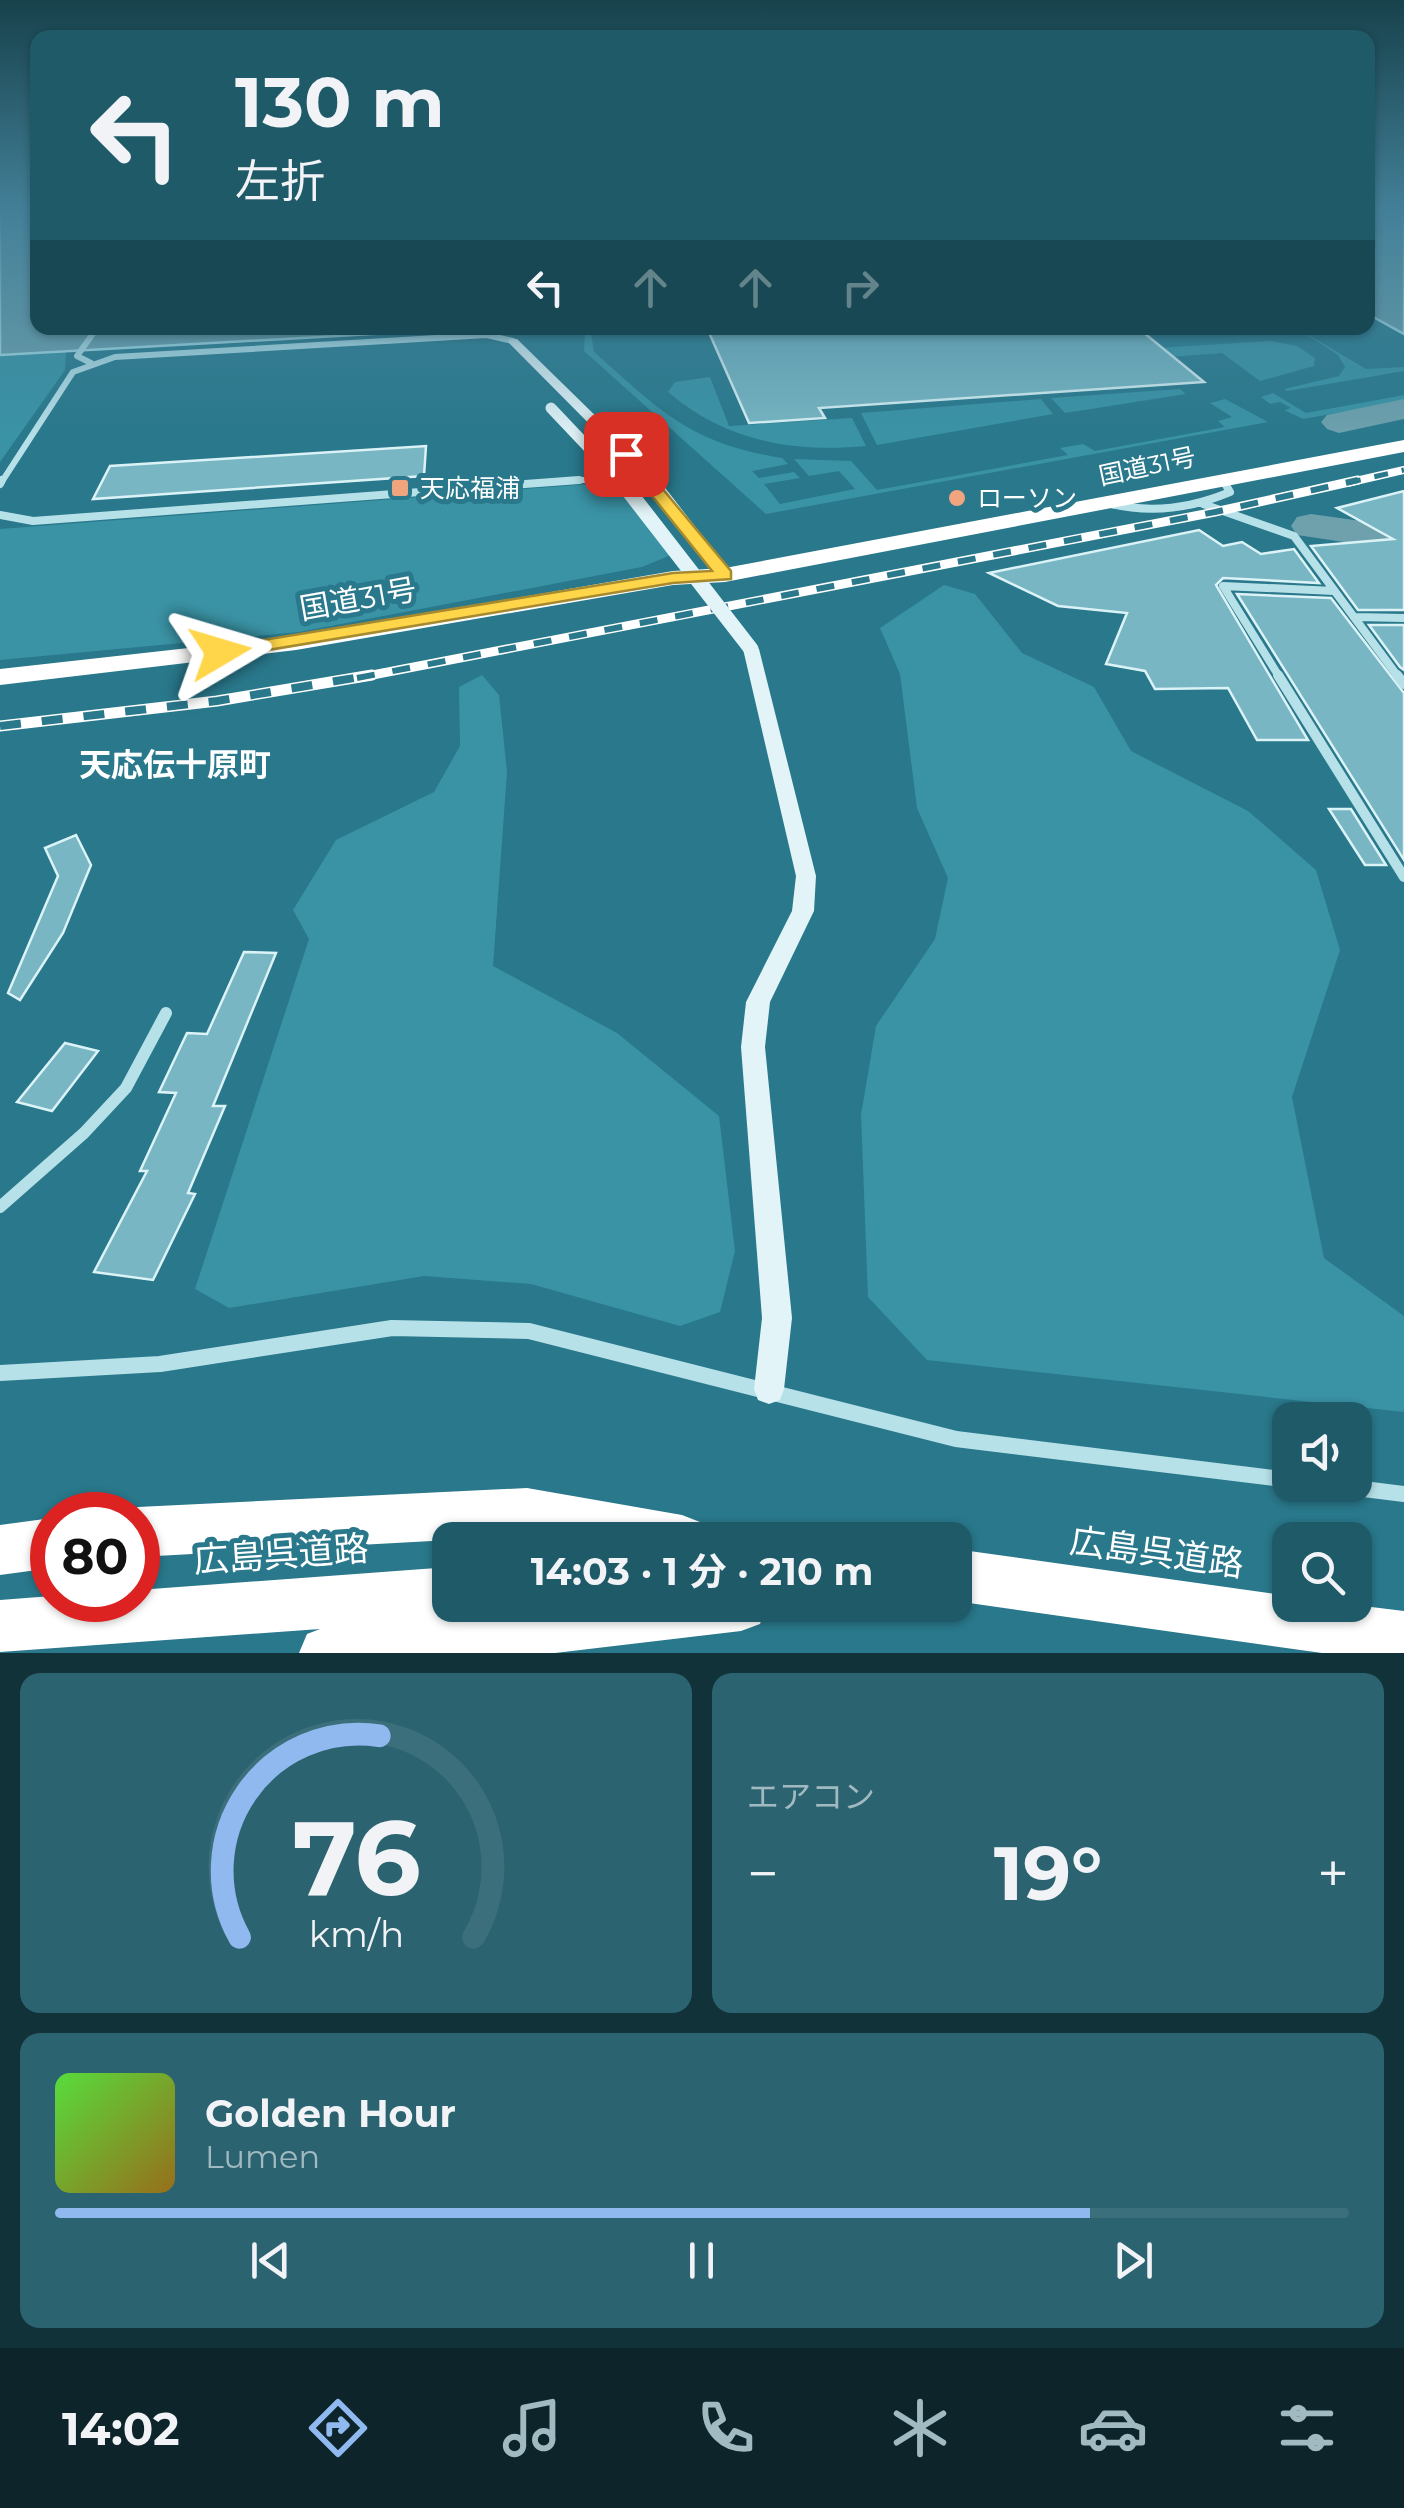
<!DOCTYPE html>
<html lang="ja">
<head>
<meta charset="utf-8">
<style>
	:root { --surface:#1f5a68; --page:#2c6371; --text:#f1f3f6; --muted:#a1b9c0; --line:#3c6f7c; --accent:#90b9f0 }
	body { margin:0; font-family:Montserrat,"Noto Sans JP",sans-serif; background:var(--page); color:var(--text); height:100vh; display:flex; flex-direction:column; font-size:38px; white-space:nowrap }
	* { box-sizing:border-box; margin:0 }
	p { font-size:32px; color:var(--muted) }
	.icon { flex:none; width:55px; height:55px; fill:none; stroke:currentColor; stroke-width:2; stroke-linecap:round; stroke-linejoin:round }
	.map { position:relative; height:1653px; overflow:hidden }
	.sheet { display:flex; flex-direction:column; gap:20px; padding:20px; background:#113239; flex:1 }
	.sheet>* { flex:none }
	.top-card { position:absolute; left:30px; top:30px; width:1345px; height:305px; border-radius:20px; box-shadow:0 2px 8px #0004; background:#1f5a68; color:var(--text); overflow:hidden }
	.tools { position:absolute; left:1272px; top:1402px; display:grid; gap:20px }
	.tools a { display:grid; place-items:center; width:100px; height:100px; border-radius:20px; background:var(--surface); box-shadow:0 2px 8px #0004; font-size:50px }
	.speed { position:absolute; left:30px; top:1492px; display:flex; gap:20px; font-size:50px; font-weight:700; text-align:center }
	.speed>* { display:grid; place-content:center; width:130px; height:130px; border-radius:50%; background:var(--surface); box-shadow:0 2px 8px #0004; line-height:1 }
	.speed .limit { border:15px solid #d22; background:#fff; color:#111 }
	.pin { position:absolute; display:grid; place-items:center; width:85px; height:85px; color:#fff; margin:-42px; border-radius:20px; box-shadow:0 5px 15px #0006 }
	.me { position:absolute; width:110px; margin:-55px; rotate:83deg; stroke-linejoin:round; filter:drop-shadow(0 0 8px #0008) }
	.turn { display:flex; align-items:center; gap:35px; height:210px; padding:0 40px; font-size:45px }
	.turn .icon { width:130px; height:130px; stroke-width:2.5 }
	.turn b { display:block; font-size:70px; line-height:85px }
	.lanes { display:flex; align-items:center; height:95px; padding:0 40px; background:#0003; justify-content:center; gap:50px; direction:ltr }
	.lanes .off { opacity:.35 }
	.big { font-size:75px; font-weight:700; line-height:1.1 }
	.sheet .widget { flex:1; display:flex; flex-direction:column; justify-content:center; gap:15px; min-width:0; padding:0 35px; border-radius:20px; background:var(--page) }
	.sheet .dial { align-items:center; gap:0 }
	.dial svg { height:260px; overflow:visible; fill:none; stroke:var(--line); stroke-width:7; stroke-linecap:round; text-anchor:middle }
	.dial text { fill:var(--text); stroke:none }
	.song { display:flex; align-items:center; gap:30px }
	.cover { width:120px; height:120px; border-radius:15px; background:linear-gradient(135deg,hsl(110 70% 55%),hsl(40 70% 35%)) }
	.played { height:10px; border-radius:5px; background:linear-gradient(90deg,var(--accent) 80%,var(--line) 80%) }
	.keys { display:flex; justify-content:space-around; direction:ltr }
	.heat { display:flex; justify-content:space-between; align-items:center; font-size:55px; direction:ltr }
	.sheet .tiles { flex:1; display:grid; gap:20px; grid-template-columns:1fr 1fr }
	.widget:last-child { grid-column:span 2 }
	.trip { position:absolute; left:432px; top:1522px; width:540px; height:100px; border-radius:20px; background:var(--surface); box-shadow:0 2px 8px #0004; font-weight:700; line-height:100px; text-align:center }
	.dock { display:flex; height:160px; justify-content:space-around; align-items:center; background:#0c242a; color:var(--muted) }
	.dock .icon { width:70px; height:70px }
	.dock .on { color:var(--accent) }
	.dock b { font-size:45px; color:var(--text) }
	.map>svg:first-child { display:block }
	.green { fill:#3a93a5 }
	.water { fill:#6fa1ad; stroke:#ace0ea; stroke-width:2.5 }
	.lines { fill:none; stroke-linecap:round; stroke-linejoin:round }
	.river { fill:#6fa1ad; fill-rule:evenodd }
	.building { fill:#79b6c3; stroke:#dbf3f7; stroke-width:2.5 }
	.street-far4 { stroke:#b7e1e9; stroke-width:6 }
	.street-far3 { stroke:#b7e1e9; stroke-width:8 }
	.street-far2 { stroke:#b7e1e9; stroke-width:10 }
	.street-far1 { stroke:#b7e1e9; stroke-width:12 }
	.street { stroke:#b7e1e9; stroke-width:16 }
	.secondary { fill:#e2f4f8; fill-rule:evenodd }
	.highway { fill:#fff; fill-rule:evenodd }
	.rail-far2-casing { stroke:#fff; stroke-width:8 }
	.rail-far1-casing { stroke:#fff; stroke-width:9 }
	.rail-casing { stroke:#fff; stroke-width:11 }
	.rail-far2 { stroke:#29788b; stroke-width:5; stroke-dasharray:14; stroke-linecap:butt }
	.rail-far1 { stroke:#29788b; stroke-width:6; stroke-dasharray:18; stroke-linecap:butt }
	.rail { stroke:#29788b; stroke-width:8; stroke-dasharray:21; stroke-linecap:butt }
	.secondary-bridge-far1 { stroke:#e2f4f8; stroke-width:11 }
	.secondary-bridge { stroke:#e2f4f8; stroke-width:15 }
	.route { fill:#ffd54a; stroke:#a68a30; stroke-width:2.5 }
	.poi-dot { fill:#f1a57e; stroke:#29788b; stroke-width:4 }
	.labels { text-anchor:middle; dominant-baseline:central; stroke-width:10; stroke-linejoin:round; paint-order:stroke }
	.far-street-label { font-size:25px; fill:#fff; stroke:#29788b }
	.far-poi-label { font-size:25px; fill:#fff; stroke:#29788b; text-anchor:start }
	.street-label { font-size:30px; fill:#fff; stroke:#29788b }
	.neighbourhood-label { font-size:32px; font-weight:bold; fill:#fff; stroke:#29788b }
	.near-street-label { font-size:35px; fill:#fff; stroke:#29788b }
</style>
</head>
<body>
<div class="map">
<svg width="1404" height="1653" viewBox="0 0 1404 1653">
	<rect width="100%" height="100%" fill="#29788b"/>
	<path class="green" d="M 1297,328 L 1366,369 L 1404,367 L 1404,371 L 1287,391 L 1284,389 L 1339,376 L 1345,367 L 1338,355 Z
		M 585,332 L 591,333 L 594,352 C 661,411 689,443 782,458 L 788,464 L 752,471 L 759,478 L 794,472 L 800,478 L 764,484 L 780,504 L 855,489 L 839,471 L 809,476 L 794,459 L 851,461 L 877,490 L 1068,455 L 1060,448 L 1083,444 L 1095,451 L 1225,427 L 1218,421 L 1232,417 L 1210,403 L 1225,399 L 1268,422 L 766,514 L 584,351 Z
		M 1271,341 L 1297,346 L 1315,358 L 1314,366 L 1260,381 L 1222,353 L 1170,357 L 1108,351 Z
		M 66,351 L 65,370 L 0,462 L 0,355 Z
		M 710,377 L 729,426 L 852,418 L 866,446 C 793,453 725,441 668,392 L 675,382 Z
		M 1180,389 L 1186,394 L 1065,413 L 1051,398 Z
		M 1273,393 L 1306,413 L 1404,395 L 1404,401 L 1303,419 L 1284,410 L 1291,408 L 1280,402 L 1270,404 L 1261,397 Z
		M 1041,399 L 1053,414 L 877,445 L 861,413 Z
		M 604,483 L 620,486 L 671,555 L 642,567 L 299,632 L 0,660 L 0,529 Z
		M 944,585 L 975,594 L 1022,653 L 1094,687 L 1131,751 L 1248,811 L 1316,870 L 1340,950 L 1292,1097 L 1324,1258 L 1404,1316 L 1404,1412 L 927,1360 L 868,1297 L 861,1115 L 876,1026 L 935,939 L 948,878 L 917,808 L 900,674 L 880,628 Z
		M 482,675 L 499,695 L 507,772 L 493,966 L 617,1033 L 719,1116 L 735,1251 L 720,1312 L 680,1326 L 531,1284 L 424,1276 L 229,1308 L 195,1289 L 309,939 L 293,910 L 336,840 L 434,792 L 460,746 L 459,687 Z"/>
	<path class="water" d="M 0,210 L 37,210 L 38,328 L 479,328 L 0,355 Z
		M 1368,210 L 1404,210 L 1404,334 L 1368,314 Z"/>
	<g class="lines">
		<path class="river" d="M 1404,399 L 1404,419 L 1339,433 L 1327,429 L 1321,422 L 1327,415 Z
			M 1311,514 L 1404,527 L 1404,551 L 1297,535 L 1291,526 L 1297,517 Z"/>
	</g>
	<path class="building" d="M 707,328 L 1138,328 L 1204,382 L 819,408 L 825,418 L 749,423 Z
		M 426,446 L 424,476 L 93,499 L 110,466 Z
		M 1404,491 L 1404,610 L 1358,610 L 1311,546 L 1393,539 L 1337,508 Z
		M 1199,530 L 1223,546 L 1242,542 L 1261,554 L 1294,549 L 1319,583 L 1223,578 L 1216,585 L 1308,740 L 1257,740 L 1228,688 L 1155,689 L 1145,671 L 1106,664 L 1127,613 L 1058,606 L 989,573 Z
		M 1237,594 L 1331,598 L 1404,693 L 1404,860 Z
		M 1369,625 L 1404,625 L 1404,670 L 1400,667 Z
		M 1329,809 L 1351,809 L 1386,865 L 1365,865 Z
		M 76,835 L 91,865 L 63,933 L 20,1000 L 8,993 L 58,876 L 45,848 Z
		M 244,952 L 276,953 L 213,1106 L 225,1106 L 188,1193 L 195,1194 L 153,1280 L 94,1272 L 147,1171 L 140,1171 L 176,1093 L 159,1092 L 187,1033 L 207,1034 Z
		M 65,1043 L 98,1051 L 52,1111 L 17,1102 Z"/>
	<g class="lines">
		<path class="street-far4" d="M 91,363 L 77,356 L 97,328
			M 1222,478 L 1225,483
			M 1,483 L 73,372 L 115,357 L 487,335 L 513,341
			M 545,483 L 648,475"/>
		<path class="street-far3" d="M 0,484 L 2,480
			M 1107,503 C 1150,514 1190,509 1230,492 L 1223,480
			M 1203,504 L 1294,536 L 1399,678
			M 0,515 L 33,521 L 579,480
			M 1355,617 L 1404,618
			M 1280,678 L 1223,586 L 1334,591"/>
		<path class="street-far2" d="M 1278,675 L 1404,877
			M 1397,675 L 1404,684"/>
		<path class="street-far1" d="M 0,1207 L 84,1133 L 126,1088 L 166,1013"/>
		<path class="street" d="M 0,1373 L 160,1364 L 392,1328 L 529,1331 L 956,1439 L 1290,1480
			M 1332,1485 L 1404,1494"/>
		<path class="secondary" d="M 509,339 L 517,339 L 653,472 L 730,572 L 730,578 L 720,578 L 643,478 L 509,343 Z
			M 751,644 L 759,649 L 816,876 L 814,911 L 770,1002 L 765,1047 L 792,1318 L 784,1389 L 780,1400 L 769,1404 L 758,1400 L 754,1389 L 762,1318 L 741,1047 L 746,1002 L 792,911 L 796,876 L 743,649 Z"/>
		<path class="highway" d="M 1404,440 L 1404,452 L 725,582 L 673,585 L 296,650 L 0,685 L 0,669 L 296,636 L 673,571 L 725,568 Z
			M 527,1488 L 682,1515 L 700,1522 L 707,1540 L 450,1540 L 138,1557 L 138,1515 L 120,1515 L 138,1507 Z
			M 52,1518 L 52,1568 L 0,1575 L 0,1525 Z
			M 955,1549 L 1290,1596 L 1290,1605 L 1355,1605 L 1404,1611 L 1404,1653 L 1322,1653 L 955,1601 Z
			M 450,1567 L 450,1605 L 471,1605 L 469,1610 L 511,1605 L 767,1605 L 760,1624 L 741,1631 L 555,1653 L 299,1653 L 307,1634 L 320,1629 L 0,1652 L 0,1600 L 52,1596 L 52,1600 L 138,1600 L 138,1590 Z"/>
		<defs>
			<path id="rail-far2" d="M 1347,483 L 1404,470"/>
			<path id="rail-far1" d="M 357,678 L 1215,512 L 1358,480"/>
			<path id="rail" d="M 0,726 L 217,701 L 372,675"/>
		</defs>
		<use href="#rail-far2" class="rail-far2-casing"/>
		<use href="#rail-far1" class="rail-far1-casing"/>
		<use href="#rail" class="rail-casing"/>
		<use href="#rail-far2" class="rail-far2"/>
		<use href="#rail-far1" class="rail-far1"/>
		<use href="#rail" class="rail"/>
		<path class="secondary-bridge-far1" d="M 551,408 L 622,483"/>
		<path class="secondary-bridge" d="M 620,480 L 751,649"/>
	</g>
	<linearGradient id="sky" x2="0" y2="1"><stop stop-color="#17424c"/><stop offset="0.48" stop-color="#438098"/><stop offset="1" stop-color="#438098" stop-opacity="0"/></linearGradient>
	<rect width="1404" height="441" fill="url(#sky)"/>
	<path class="route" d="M 621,451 L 631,451 L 731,571 L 731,579 L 673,583 L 220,658 L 211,652 L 220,647 L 673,573 L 712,571 L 621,457 Z"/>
	<g class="poi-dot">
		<rect x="390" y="478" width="20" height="20" rx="5"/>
		<circle cx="957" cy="498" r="10"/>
	</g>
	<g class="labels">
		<g class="far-street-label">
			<text transform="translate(1147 466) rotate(-12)">国道31号</text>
		</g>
		<g class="far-poi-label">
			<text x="420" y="488">天応福浦</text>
			<text x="977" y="498">ローソン</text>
		</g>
		<g class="street-label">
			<text transform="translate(358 599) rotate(-10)">国道31号</text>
		</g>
		<g class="neighbourhood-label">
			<text x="175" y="764">天応伝十原町</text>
		</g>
		<g class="near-street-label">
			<text transform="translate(1157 1552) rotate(8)">広島呉道路</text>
			<text transform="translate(281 1554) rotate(-4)">広島呉道路</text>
		</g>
	</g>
</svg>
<div class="tools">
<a><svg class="icon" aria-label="sound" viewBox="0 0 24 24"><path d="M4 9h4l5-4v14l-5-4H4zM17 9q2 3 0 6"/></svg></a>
<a><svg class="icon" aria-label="search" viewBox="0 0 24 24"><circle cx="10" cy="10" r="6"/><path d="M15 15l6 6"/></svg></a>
</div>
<div class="speed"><div class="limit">80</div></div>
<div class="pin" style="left:626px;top:454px;background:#d93025"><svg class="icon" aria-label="arrive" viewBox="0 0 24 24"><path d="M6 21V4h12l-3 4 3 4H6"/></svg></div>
<svg class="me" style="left:220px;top:652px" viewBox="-20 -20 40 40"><path d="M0-17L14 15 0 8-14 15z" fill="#ffd54a" stroke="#fff" stroke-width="4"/></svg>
<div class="trip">14:03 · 1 分 · 210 m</div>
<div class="top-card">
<div class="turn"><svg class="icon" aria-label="left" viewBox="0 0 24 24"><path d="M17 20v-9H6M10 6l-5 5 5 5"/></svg><div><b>130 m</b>左折</div></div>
<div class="lanes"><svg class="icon" aria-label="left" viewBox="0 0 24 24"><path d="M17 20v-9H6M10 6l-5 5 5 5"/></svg><svg class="icon off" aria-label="ahead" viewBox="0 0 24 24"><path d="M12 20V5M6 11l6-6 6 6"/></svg><svg class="icon off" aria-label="ahead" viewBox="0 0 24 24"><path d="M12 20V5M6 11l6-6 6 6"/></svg><svg class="icon off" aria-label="right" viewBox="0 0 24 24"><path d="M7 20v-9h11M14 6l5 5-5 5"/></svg></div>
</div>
</div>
<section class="sheet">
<div class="tiles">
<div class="widget dial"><svg viewBox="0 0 100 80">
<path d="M14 69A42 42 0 1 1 86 69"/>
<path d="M14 69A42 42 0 0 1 57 7" stroke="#90b9f0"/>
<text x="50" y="56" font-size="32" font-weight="700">76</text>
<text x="50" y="72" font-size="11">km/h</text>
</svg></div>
<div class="widget"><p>エアコン</p>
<div class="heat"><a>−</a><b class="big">19°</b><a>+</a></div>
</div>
<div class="widget">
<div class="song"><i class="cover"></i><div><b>Golden Hour</b><p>Lumen</p></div></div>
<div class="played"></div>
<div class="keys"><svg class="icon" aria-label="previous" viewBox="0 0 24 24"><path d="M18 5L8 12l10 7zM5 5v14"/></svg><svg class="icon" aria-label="pause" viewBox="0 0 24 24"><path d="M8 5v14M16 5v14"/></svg><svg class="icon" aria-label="next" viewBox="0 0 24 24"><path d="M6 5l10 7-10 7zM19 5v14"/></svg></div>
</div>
</div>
</section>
<nav class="dock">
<b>14:02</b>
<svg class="icon on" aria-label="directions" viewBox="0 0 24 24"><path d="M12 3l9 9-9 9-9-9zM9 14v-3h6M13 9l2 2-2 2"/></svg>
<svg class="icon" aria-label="music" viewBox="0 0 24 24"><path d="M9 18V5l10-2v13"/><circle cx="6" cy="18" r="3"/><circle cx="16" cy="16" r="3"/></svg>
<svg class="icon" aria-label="phone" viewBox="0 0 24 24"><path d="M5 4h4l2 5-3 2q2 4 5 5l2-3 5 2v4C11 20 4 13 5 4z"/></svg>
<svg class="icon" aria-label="climate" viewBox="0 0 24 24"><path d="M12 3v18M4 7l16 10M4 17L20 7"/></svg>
<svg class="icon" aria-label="car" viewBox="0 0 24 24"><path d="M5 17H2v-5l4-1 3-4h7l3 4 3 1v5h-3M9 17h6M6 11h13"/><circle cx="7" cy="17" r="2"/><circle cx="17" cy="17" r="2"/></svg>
<svg class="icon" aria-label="filters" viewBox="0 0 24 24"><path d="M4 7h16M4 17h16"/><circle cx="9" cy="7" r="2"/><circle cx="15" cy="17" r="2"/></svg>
</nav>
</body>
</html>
